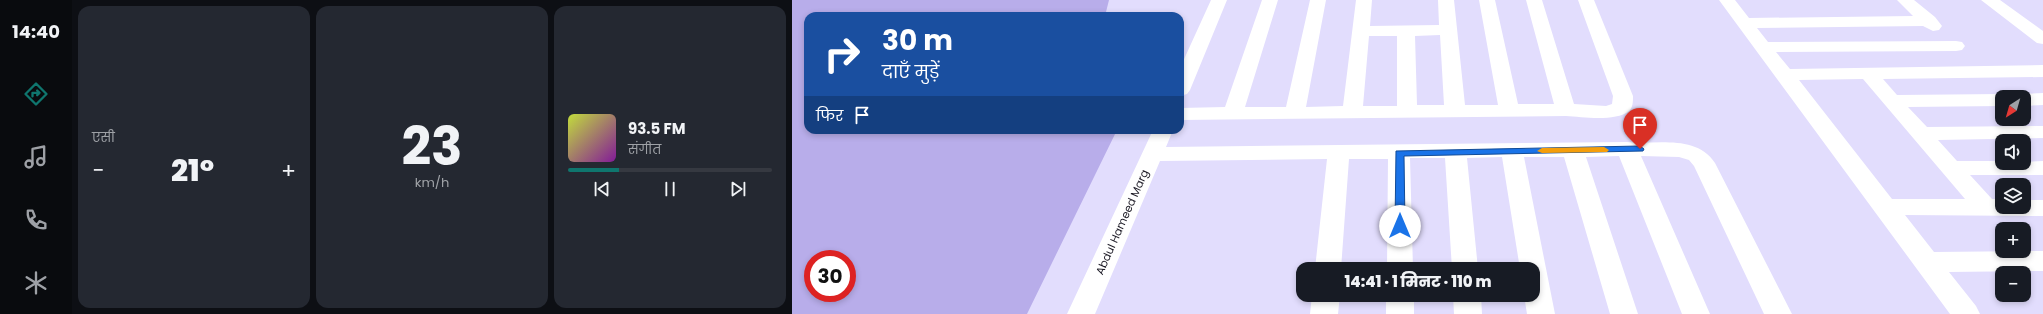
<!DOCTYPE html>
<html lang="hi">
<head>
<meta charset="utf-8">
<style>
	:root { --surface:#171b24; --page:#242831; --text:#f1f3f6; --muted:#9ea1a6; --line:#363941; --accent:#0f766e }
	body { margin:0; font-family:Poppins,"Noto Sans Devanagari",sans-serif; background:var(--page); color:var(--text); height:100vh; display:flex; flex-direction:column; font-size:15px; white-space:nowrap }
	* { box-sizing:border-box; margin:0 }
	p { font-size:13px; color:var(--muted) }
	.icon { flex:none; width:22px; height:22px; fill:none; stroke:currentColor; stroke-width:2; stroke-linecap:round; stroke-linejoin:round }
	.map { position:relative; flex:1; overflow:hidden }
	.panel { display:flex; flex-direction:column; gap:6px; padding:6px; background:#0d0f14; width:720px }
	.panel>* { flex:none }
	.banner { position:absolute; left:12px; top:12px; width:380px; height:122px; border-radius:12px; box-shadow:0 2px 6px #0003; background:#1a4fa0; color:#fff; overflow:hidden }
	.needle { width:26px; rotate:217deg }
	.controls { position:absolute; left:1203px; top:90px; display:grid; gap:8px }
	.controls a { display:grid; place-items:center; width:36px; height:36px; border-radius:8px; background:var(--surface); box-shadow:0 2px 6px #0003; font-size:20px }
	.speed { position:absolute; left:12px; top:250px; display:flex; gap:8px; font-size:20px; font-weight:700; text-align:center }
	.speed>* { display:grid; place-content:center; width:52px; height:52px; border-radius:50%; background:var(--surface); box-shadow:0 2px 6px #0003; line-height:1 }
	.speed .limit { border:6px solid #d22; background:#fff; color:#111 }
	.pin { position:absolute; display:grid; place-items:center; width:34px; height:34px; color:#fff; margin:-41px -17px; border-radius:50% 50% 50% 0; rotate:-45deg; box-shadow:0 0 4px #0007 }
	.pin .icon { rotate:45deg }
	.me { position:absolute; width:44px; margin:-22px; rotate:0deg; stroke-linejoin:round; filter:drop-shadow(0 0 3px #0008) }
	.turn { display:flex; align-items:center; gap:14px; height:84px; padding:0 12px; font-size:18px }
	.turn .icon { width:52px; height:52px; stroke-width:2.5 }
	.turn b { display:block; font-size:28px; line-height:34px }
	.then { display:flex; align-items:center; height:38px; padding:0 12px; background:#0003; gap:8px; font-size:15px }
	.big { font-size:30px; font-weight:800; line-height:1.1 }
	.panel .widget { flex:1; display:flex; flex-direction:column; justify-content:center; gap:6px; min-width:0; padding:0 14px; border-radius:12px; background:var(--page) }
	.panel .dial { align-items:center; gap:0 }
	.dial b { font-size:52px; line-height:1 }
	.song { display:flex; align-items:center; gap:12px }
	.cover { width:48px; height:48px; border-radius:6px; background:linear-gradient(135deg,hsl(70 70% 55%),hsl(290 70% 35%)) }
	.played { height:4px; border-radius:2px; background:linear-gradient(90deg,var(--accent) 25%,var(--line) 25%) }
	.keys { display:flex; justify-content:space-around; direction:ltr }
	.heat { display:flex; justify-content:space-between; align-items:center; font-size:22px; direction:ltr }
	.panel .tiles { flex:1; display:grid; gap:6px; grid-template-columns:repeat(3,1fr) }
	.trip { position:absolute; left:504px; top:262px; width:244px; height:40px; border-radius:12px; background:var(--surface); box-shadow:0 2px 6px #0003; font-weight:800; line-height:40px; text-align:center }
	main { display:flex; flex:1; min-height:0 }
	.tabs { display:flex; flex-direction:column; width:72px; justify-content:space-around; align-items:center; background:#090b0e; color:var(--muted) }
	.tabs .icon { width:28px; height:28px }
	.tabs .on { color:var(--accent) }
	.tabs b { font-size:18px; color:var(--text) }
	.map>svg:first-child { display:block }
	.green { fill:#b8adea; fill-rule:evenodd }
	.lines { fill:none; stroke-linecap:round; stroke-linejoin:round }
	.minor { fill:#fff; fill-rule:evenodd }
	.route { fill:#1a73e8; stroke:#114b97 }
	.slow { fill:#f59e0b }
	.labels { text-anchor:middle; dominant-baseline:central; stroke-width:3; stroke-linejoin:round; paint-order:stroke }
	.street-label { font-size:11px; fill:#1d1b26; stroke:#fff }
</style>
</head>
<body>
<main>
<nav class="tabs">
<b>14:40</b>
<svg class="icon on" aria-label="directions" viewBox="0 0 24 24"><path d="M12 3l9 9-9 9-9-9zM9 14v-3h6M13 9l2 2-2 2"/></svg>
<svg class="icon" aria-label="music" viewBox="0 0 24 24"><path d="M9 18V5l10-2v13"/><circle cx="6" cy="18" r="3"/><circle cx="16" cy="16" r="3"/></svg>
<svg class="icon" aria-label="phone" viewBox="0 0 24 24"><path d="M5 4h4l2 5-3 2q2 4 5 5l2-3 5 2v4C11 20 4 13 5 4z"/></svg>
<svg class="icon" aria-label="climate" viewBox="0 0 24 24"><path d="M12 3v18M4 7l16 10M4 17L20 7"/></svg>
</nav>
<section class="panel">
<div class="tiles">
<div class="widget"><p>एसी</p>
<div class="heat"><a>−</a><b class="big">21°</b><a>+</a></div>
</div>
<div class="widget dial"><b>23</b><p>km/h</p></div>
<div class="widget">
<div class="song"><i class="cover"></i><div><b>93.5 FM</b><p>संगीत</p></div></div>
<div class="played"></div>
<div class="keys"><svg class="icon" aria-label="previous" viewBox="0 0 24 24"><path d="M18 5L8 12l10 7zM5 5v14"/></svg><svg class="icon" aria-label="pause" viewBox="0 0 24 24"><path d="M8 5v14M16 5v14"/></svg><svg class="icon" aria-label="next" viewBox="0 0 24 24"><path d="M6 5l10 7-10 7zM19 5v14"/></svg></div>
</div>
</div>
</section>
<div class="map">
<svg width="1251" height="314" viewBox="0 0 1251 314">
	<rect width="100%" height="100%" fill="#e2ddfd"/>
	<path class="green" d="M 0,0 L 317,0 L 313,16 L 16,16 L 16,130 L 325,130 L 235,314 L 0,314 ZM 21,259 L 55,259 L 55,293 L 21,293 Z"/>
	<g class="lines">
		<path class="minor" d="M 419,0 L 435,0 L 398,90 L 395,94 L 388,96 L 388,68 Z
			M 470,0 L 486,0 L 453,107 L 494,107 L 518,0 L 534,0 L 514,107 L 551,106 L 564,0 L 580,0 L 578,26 L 647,25 L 646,0 L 662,0 L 673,105 L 706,105 L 687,0 L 703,0 L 726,104 L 762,104 L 734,0 L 750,0 L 782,104 L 814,106 L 820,104 L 821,96 L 786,0 L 802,0 L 841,96 C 841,101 841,108 837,111 C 823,122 791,117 774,116 L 388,120 L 388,108 L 433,107 ZM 648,35 L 652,105 L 625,105 L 623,36 ZM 577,36 L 605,36 L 605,106 L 571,106 Z
			M 927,0 L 943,0 L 957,18 L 1121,16 L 1105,0 L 1122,0 L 1143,17 L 1150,26 L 1147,30 L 1141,31 L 1131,26 L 965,28 L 976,42 L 1164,41 L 1170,42 L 1173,46 L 1170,50 L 1164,51 L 984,52 L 998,69 L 1251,65 L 1251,77 L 1091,79 L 1105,95 L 1210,94 L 1218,97 L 1210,97 L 1210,106 L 1116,107 L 1135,127 L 1251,126 L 1251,138 L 1146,140 L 1165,161 L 1210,161 L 1210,163 L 1251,161 L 1251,175 L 1178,175 L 1200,199 L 1210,199 L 1210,207 L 1232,207 L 1232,200 L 1251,200 L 1251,216 L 1113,215 L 1142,252 L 1251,251 L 1251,271 L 1157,272 L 1184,306 L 1188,314 L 1158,314 ZM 1071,79 L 1173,199 L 1100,199 L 1007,80 Z
			M 1189,0 L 1208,0 L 1251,31 L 1251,44 L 1245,43 Z
			M 1251,93 L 1251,105 L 1232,106 L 1232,97 L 1224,97 L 1232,94 Z
			M 361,130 L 381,130 L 374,147 L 835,142 C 864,145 904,134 923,163 L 1000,314 L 972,314 L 902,166 L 897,160 L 887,157 L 849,156 L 918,314 L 890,314 L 827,156 L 794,157 L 846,314 L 818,314 L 772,157 L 732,157 L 763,314 L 735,314 L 732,295 L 741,295 L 741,269 L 728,269 L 710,157 L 675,158 L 686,269 L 660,269 L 653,158 L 618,158 L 621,269 L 595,269 L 596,159 L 557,159 L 549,269 L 523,269 L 535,159 L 368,161 L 303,314 L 275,314 Z
			M 520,295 L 548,295 L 546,314 L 518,314 Z
			M 594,295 L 622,295 L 622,314 L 594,314 Z
			M 661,295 L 689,295 L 690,314 L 662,314 Z"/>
	</g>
	<path class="route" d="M 848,146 L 852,149 L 851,151 L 612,156 L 613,226 L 608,229 L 603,226 L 604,151 Z"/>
	<path class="slow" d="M 812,147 L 817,150 L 815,152 L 750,153 L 745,151 L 750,148 Z"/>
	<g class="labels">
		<g class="street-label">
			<text transform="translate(330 222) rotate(-66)">Abdul Hameed Marg</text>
		</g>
	</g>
</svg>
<div class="controls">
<a><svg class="needle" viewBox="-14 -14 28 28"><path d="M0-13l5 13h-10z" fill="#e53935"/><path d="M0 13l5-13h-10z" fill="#9ea1a6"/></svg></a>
<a><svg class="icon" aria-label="sound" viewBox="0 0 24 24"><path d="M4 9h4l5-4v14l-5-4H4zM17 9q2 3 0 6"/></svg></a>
<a><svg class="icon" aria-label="layers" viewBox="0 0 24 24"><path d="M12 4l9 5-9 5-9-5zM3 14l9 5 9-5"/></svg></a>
<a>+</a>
<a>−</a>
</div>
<div class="speed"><div class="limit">30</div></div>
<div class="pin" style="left:848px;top:149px;background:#d93025"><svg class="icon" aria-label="arrive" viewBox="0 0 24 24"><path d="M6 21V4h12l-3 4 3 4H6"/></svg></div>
<svg class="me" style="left:608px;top:226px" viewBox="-20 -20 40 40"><circle r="19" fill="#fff"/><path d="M0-13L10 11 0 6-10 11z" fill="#1a73e8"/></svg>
<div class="trip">14:41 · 1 मिनट · 110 m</div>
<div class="banner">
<div class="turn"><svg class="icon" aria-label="right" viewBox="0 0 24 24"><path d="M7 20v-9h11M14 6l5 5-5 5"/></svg><div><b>30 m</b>दाएँ मुड़ें</div></div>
<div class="then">फिर<svg class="icon" aria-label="arrive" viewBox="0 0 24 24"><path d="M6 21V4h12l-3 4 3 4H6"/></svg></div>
</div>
</div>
</main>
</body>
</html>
